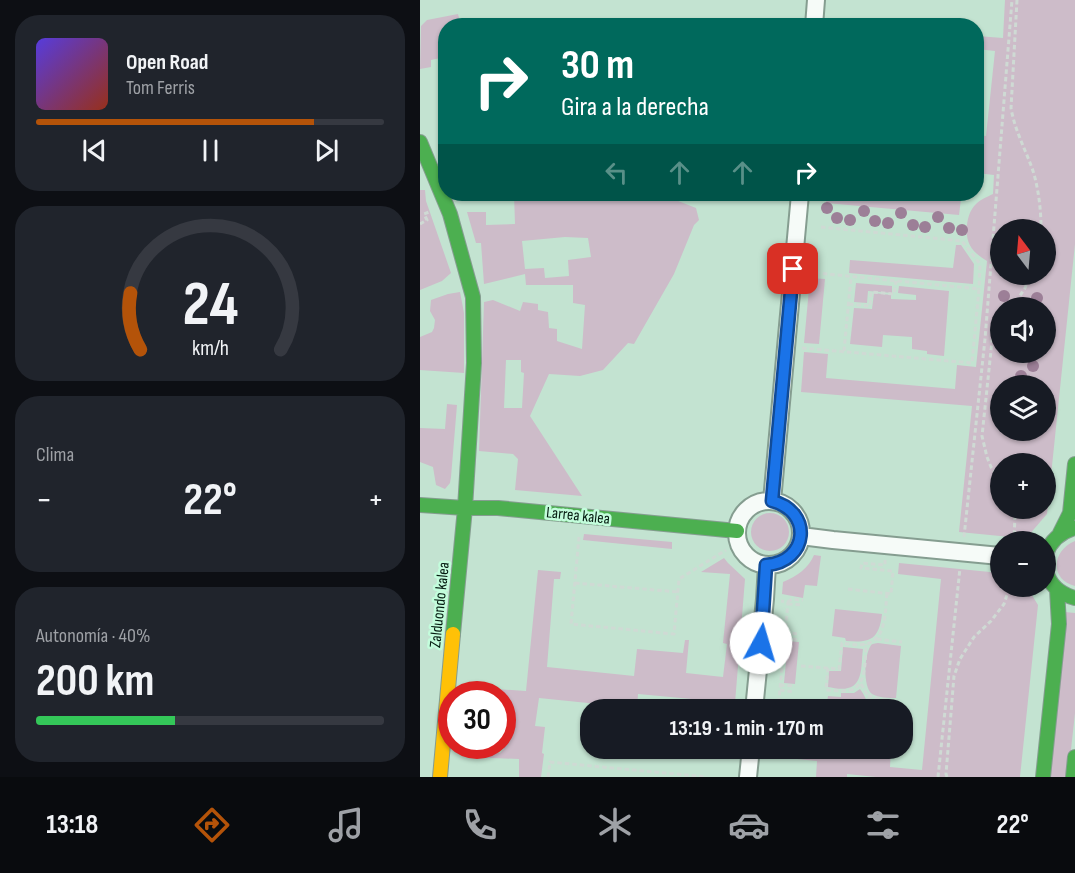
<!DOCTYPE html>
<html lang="es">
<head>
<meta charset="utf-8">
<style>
	:root { --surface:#171b24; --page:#20242c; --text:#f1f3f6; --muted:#9ea1a6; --line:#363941; --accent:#b45309 }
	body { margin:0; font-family:"Sofia Sans Condensed",sans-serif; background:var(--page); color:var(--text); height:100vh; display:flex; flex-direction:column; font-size:22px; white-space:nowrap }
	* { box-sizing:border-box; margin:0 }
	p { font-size:20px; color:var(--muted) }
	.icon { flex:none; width:33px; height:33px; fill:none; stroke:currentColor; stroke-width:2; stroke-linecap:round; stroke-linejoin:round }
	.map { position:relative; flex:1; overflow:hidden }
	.drawer { display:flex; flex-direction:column; gap:15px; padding:15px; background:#0d0f14; width:420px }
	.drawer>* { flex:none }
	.banner { position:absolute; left:18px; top:18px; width:546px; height:183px; border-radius:24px; box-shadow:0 2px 4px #0004; background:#00695c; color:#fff; overflow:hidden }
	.needle { width:39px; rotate:344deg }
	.fabs { position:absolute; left:570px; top:219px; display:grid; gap:12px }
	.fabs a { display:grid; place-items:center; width:66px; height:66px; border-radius:50%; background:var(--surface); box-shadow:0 2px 4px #0004; font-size:30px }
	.speed { position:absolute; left:18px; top:681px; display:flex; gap:12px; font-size:30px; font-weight:700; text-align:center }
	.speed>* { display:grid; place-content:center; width:78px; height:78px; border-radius:50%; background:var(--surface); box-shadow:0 2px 4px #0004; line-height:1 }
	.speed .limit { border:9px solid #d22; background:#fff; color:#111 }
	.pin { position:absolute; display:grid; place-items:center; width:51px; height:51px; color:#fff; margin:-26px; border-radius:12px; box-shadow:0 3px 9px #0006 }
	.me { position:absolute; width:66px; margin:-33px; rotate:6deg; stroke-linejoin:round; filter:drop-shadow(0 0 4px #0008) }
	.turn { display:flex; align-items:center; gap:21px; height:126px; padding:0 24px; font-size:27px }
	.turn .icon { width:78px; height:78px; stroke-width:2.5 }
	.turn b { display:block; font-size:42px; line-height:51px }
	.lanes { display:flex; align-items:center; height:57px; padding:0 24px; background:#0003; justify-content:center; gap:30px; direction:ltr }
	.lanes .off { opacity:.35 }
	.big { font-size:45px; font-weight:700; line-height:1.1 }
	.drawer .tile { flex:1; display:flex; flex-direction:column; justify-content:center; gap:9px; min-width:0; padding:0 21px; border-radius:24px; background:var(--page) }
	.drawer .dial { align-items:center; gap:0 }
	.dial svg { height:156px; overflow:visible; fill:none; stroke:var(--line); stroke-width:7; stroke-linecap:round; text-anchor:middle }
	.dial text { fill:var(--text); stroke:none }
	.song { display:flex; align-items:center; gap:18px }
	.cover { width:72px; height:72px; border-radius:9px; background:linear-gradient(135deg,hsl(250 70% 55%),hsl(10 70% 35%)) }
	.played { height:6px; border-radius:3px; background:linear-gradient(90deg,var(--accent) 80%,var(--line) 80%) }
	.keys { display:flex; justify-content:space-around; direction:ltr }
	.heat { display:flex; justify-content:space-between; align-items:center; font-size:33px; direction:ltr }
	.charge { height:9px; border-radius:4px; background:linear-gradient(90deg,#34c759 40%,var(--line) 0) }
	.trip { position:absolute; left:160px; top:699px; width:333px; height:60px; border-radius:24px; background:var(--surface); box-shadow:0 2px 4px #0004; font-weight:700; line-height:60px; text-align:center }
	.dock { display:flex; height:96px; justify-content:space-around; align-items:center; background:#090b0e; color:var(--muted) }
	.dock .icon { width:42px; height:42px }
	.dock .selected { color:var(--accent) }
	.dock b { font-size:27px; color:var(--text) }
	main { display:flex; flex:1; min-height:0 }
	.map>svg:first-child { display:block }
	.green { fill:#cdbcc9; fill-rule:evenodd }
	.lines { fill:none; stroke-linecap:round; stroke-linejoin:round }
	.street-casing { stroke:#859d90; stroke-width:20 }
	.fast-casing { stroke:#859d90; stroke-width:16 }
	.slow-casing { stroke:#859d90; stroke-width:16 }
	.path { stroke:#cfdad4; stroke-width:3; stroke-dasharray:4.5 3; stroke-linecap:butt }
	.street { stroke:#f6fbf8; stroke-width:16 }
	.fast { stroke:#4caf50; stroke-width:14 }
	.slow { stroke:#ffc107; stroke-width:14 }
	.tree { fill:#9c7f97 }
	.route-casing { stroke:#114b97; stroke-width:15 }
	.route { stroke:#1a73e8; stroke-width:10 }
	.labels { text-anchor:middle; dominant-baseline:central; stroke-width:5; stroke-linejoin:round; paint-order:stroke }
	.street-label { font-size:16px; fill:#041a0f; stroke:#c3fddc }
</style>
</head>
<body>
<main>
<section class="drawer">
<div class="tile">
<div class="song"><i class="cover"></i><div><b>Open Road</b><p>Tom Ferris</p></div></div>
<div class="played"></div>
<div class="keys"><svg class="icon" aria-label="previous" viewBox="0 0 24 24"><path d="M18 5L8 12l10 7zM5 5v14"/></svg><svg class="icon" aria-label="pause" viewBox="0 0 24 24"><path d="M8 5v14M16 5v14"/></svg><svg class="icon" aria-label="next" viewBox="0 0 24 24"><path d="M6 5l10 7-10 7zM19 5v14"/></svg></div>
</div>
<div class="tile dial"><svg viewBox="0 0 100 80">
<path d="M14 69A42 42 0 1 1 86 69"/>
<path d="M14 69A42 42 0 0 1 9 40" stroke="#b45309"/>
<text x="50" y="56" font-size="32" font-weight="700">24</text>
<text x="50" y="72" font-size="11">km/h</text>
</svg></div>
<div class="tile"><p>Clima</p>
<div class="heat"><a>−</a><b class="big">22°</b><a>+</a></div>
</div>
<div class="tile"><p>Autonomía · 40%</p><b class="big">200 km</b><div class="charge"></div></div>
</section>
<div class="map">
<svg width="655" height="777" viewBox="0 0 655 777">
	<rect width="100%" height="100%" fill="#c3e3d1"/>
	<path class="green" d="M 585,0 L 655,0 L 655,244 L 627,514 L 608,536 L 601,538 L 539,532 L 552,406 L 381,392 L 384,352 L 408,354 L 406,378 L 535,389 L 537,365 L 556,367 L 567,261 C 552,252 545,243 547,225 C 548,217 550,210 556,204 C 561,199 567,197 573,194 L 574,175 L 557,173 L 556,135 L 566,136 L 575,51 L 557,49 L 557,36 L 583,38 ZM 580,230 L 626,230 L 626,274 L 580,274 ZM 580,308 L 626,308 L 626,352 L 580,352 ZM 580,386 L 626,386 L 626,430 L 580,430 ZM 580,464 L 626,464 L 626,508 L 580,508 Z
		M 38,14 L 41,25 L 26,26 L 25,57 L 11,60 L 11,67 L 0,69 L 1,26 L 7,20 Z
		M 0,190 L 5,190 L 6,201 L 31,273 L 22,281 L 0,290 Z
		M 94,194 L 233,194 L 236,200 L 243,195 L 276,208 L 279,220 L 274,225 L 254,274 L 214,344 L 208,343 L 183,370 L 160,376 L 129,374 L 110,416 L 162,496 L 95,490 L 98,459 L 93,454 L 59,451 L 64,302 L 73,300 L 100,311 L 103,302 L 118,304 L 118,310 L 128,312 L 129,328 L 137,329 L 137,341 L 162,349 L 165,305 L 153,303 L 153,285 L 106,285 L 105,274 L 64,284 L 61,243 L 56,243 L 47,212 L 66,212 L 66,225 L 95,224 ZM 145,237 L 168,238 L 171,257 L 148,260 L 149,276 L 125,278 L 124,268 L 105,269 L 102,241 ZM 86,360 L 101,360 L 101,372 L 104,373 L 102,408 L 84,408 Z
		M 407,194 L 483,194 L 541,199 L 539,215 L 406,203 Z
		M 536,245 L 541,245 L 554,264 L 553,284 L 429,273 L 430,260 L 533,268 Z
		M 390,278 L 405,279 L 399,344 L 384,343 Z
		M 436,283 L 472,286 L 472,293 L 448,291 L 447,303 L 434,302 Z
		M 479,286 L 529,291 L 524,356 L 507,354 L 507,351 L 492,349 L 492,337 L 463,335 L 462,347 L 430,344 L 434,308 L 452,309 L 454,293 L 471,295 L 471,299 L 496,300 L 496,295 L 478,293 Z
		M 40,292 L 44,313 L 44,373 L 0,370 L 0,337 L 12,332 L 14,328 L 15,320 L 10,311 L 11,300 L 28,294 Z
		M 27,404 L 37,405 L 31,477 L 30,483 L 25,489 L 16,485 L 13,467 L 0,462 L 0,428 L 25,429 Z
		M331 532a19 19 0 1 1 38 0a19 19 0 1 1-38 0Z
		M 164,534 L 252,542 L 252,549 L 163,540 Z
		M 655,541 L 655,586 C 630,580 631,551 655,541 Z
		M 394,555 L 401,556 L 397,586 L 385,585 L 383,598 L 362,594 L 363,582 C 377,576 388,569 394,555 Z
		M 304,558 L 308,563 L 325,579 L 315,703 L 218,694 L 217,708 L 119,698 L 115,726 L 125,727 L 122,753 L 124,754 L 121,777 L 99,777 L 99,759 L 49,757 L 49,752 L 80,753 L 84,749 L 82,694 L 76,694 L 76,689 L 106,691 L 118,570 L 141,572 L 140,579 L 134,579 L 127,667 L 214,676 L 217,649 L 263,653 L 265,640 L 269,640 L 266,673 L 303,677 L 307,644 L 303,643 L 310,574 L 281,572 Z
		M 479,563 L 580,573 L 580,586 L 607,587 L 618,605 L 600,777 L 456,777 L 427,774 L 427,777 L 396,777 L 397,761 L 347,756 L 348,749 L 471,749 L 470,767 L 502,770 L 521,579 L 478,574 Z
		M 415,609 L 462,614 C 459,640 450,643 426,641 L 425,638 L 412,636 Z
		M 645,612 L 655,613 L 655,713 L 648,777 L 627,777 Z
		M 368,641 L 379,642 L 375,684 L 364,683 Z
		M 458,643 L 481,646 L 476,698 C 469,698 459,698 452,694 C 443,687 444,657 450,647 C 452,643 453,644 458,643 Z
		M 423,647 L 443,649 C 441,661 444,685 428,688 C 422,690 414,688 408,687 L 409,671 L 421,671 Z
		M 440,689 C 445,696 448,701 447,709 L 406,709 L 408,696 L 421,697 L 421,693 L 434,693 Z"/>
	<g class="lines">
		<defs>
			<path id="street" d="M 394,26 L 396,0
				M 352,501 L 380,194
				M317 533a32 32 0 1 1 64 0a32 32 0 1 1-64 0Z
				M 381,536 L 413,540 L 580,556
				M 334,710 L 345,599 L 347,565
				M 328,777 L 331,748"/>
			<path id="fast" d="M 0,142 L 30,214 L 53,297 L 54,363 L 45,508 L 33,634
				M 0,505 L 45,508 L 78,508 L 317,531
				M 640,533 L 650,513 L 655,464
				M 626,554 C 631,540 640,532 655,528
				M 626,571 C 630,586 640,594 655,598
				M 623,777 L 639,624 L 637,590
				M 653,777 L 655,757"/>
			<path id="slow" d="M 20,777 L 33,634"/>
		</defs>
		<use href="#street" class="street-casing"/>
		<use href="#fast" class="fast-casing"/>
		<use href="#slow" class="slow-casing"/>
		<path class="path" d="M 597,0 L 591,108 C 595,132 607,152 614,174 C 619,193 621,210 621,230
			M 0,224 L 7,220 L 4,214 L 9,212
			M 401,227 L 542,241 L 560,264 L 559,289
			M 429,304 L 450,306 L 451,292 L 474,294 L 476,281
			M 592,308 L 605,288 L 611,274
			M 580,325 L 572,341 L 562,436 L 567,457 L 571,467 L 580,479
			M 382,348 L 552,363 L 559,289 L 387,272
			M 424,351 L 431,277
			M 594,508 L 595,514 L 594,542
			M 159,537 L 151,624 L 254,634 L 259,579 L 306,550
			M 544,537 L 565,339 L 592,0
			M 155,583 L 258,592
			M 428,589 L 471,594 L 473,571 L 441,568 L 442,563 L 465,565 L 465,560
			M 368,602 L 372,599 L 383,600
			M 368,604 L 383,605
			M 365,633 L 380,634
			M 365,638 L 379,640
			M 457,639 L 482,642
			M 381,666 L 419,669 L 422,643 C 429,644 439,646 446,644 C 467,639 465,610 467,593
			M 408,668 L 406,690 C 414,690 423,692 430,690 C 447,687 445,658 446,644
			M 441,684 C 446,692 451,699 450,710
			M 360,685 L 375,686
			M 360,690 L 374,692
			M 448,695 L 459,699 L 476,701
			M 358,710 L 368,602 L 361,601
			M 128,777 L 130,762 L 287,777
			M 518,777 L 540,568
			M 527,777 L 526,774 L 534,676 L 540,659 L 554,637 L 571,621 L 584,604 L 590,586"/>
		<use href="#street" class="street"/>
		<use href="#fast" class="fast"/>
		<use href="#slow" class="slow"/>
	</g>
	<g class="tree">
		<circle cx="407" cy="208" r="6"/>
		<circle cx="444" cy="211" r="6"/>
		<circle cx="481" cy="213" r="6"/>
		<circle cx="518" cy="217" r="6"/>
		<circle cx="417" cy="218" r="6"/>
		<circle cx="430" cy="220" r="6"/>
		<circle cx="455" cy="221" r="6"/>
		<circle cx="468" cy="223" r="6"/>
		<circle cx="493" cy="225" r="6"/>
		<circle cx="505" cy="227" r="6"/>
		<circle cx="529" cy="228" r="6"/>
		<circle cx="542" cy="230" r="6"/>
		<circle cx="584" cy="296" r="6"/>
		<circle cx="617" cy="298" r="6"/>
		<circle cx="613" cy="366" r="6"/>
		<circle cx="601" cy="376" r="6"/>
	</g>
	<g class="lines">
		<defs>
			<path id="route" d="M 341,643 L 346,565 C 389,562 393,511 352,501 L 373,269"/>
		</defs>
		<use href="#route" class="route-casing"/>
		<use href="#route" class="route"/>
	</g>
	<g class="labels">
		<g class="street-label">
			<text transform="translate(158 516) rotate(6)">Larrea kalea</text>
			<text transform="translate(20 605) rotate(-84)">Zalduondo kalea</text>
		</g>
	</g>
</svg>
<div class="fabs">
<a><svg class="needle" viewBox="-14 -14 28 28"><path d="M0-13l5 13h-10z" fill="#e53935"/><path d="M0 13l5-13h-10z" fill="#9ea1a6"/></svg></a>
<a><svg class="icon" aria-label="sound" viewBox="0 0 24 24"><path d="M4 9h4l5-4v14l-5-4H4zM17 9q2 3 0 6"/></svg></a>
<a><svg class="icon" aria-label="layers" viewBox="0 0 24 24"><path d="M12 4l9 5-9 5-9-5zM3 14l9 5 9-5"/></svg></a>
<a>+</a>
<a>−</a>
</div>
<div class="speed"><div class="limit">30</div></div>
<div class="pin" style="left:373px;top:269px;background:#d93025"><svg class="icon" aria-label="arrive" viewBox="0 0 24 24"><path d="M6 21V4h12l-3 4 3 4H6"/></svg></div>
<svg class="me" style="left:341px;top:643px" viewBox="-20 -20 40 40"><circle r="19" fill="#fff"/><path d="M0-13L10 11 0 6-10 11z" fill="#1a73e8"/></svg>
<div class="trip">13:19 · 1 min · 170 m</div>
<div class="banner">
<div class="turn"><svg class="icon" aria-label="right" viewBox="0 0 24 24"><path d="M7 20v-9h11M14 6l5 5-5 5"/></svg><div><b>30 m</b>Gira a la derecha</div></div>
<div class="lanes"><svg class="icon off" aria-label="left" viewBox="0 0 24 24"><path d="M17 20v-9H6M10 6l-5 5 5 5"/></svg><svg class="icon off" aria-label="ahead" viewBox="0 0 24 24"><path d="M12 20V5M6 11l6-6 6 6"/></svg><svg class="icon off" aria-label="ahead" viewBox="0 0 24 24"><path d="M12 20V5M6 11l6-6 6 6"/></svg><svg class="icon" aria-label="right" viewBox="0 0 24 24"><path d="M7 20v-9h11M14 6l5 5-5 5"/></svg></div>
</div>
</div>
</main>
<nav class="dock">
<b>13:18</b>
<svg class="icon selected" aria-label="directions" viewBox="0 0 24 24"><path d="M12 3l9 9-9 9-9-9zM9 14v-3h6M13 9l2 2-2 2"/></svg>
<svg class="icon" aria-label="music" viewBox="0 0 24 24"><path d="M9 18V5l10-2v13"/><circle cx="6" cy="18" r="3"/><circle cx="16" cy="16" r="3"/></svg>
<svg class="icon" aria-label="phone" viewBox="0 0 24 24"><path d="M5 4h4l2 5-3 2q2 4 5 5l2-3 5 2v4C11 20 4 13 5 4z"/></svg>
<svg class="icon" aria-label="climate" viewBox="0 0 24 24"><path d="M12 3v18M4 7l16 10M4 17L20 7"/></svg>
<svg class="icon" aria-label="car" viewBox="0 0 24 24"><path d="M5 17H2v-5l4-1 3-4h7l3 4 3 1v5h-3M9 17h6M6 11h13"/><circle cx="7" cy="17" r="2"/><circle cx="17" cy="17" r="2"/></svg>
<svg class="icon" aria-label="filters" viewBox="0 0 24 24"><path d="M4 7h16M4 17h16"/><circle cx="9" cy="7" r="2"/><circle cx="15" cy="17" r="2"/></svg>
<b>22°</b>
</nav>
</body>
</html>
